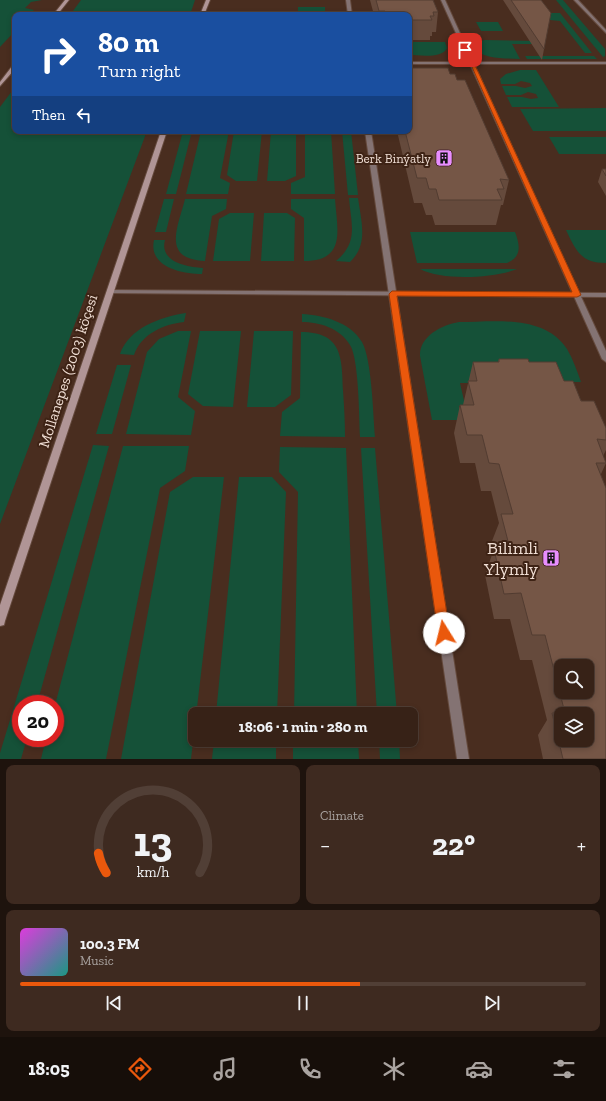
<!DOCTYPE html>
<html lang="en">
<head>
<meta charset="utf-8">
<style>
	:root { --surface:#372217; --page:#3e2a20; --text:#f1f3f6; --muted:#aaa4a1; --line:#513f36; --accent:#ea580c }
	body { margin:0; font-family:"Zilla Slab",serif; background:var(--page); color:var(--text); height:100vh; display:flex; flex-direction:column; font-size:15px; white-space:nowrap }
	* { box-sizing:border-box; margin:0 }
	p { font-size:13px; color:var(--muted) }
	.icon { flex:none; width:22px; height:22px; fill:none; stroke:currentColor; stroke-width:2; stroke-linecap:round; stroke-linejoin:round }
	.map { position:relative; height:759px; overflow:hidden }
	.panel { display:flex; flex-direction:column; gap:6px; padding:6px; background:#1e130d; flex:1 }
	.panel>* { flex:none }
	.hud { position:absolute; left:12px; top:12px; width:400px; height:122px; border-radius:8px; box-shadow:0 2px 6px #0003,0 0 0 1px var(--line); background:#1a4fa0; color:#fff; overflow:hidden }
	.fabs { position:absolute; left:554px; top:659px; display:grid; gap:8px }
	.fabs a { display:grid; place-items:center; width:40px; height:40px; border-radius:8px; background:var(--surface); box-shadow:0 2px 6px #0003,0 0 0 1px var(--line); font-size:20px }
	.speed { position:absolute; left:12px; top:695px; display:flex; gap:8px; font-size:20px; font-weight:700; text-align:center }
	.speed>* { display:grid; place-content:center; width:52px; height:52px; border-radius:50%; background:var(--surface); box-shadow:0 2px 6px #0003,0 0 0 1px var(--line); line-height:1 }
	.speed .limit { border:6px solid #d22; background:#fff; color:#111 }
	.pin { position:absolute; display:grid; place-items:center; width:34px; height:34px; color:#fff; margin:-17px; border-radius:8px; box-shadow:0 2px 6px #0006 }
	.me { position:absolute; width:44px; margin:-22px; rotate:351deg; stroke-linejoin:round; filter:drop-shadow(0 0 3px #0008) }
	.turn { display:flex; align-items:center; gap:14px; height:84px; padding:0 20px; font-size:18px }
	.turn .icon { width:52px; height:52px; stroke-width:2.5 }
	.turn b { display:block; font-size:28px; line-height:34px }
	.then { display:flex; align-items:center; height:38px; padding:0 20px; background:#0003; gap:8px; font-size:15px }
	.big { font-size:30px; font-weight:800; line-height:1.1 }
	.panel .widget { flex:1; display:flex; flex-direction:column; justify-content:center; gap:6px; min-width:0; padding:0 14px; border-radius:8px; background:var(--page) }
	.panel .dial { align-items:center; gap:0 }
	.dial svg { height:104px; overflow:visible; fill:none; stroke:var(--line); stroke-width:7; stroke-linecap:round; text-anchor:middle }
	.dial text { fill:var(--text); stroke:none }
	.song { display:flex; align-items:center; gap:12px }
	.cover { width:48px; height:48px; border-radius:6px; background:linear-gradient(135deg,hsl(300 70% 55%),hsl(170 70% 35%)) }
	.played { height:4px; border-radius:2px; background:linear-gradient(90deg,var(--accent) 60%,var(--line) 60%) }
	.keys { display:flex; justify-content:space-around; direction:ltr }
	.heat { display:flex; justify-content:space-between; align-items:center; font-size:22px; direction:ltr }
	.panel .tiles { flex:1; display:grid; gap:6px; grid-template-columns:1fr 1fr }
	.widget:last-child { grid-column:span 2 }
	.trip { position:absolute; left:188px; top:707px; width:230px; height:40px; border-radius:8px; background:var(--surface); box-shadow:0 2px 6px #0003,0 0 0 1px var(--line); font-weight:800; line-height:40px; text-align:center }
	.menu { display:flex; height:64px; justify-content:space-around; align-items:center; background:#160e09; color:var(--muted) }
	.menu .icon { width:28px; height:28px }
	.menu .active { color:var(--accent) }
	.menu b { font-size:18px; color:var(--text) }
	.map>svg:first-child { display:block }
	.green { fill:#155138 }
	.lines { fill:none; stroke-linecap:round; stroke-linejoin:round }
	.lane-casing { stroke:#64493c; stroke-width:2 }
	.street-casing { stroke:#64493c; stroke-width:2 }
	.secondary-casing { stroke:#64493c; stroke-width:2 }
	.lane { fill:#847373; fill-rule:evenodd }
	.street { fill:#847373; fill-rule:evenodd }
	.secondary { fill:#b09596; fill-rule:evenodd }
	.wall { fill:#654a3c }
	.building { fill:#755646; stroke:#523c31; fill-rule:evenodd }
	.route { fill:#ea580c; stroke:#983908 }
	.labels { text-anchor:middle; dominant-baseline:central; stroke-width:4; stroke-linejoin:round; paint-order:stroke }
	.far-poi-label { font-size:13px; fill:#f0ded4; stroke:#3e2315; text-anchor:end }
	.street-label { font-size:15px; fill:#f0ded4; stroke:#3e2315 }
	.near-poi-label { font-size:18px; fill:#f0ded4; stroke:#3e2315; text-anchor:end }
</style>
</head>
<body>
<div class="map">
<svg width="606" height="759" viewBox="0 0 606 759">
	<rect width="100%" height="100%" fill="#492d1f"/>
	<path class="green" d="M 0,0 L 42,0 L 31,2 L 25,8 L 34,10 L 29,15 L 15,15 L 15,31 L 0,47 Z
		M 81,0 L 195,0 L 190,15 L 70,15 Z
		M 556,0 L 563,0 L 605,49 L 605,56 L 603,57 Z
		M 298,7 L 325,7 L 325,15 L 306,15 L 298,11 Z
		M 545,13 L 560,13 L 592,53 L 585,53 L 560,21 L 550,20 Z
		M 476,22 L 498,22 L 503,31 L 481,31 Z
		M 485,40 L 535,41 L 537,44 L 512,44 L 520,59 C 505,58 483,60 472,47 L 472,43 Z
		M 409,42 L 445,42 L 447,48 C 442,59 419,55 409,55 Z
		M 525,56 L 594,56 L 597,59 L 527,59 Z
		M 520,70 L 536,70 L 559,107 L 512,107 L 507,97 L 522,97 L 531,99 L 538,98 L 536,94 L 528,92 L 521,95 L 506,95 L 502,86 L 516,86 L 525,88 L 532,86 L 530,83 L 521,81 L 515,84 L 501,84 L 500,79 L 506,74 Z
		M 15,87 L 15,131 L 147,131 L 0,524 L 0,107 Z
		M 606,108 L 606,131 L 533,131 L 520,109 Z
		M 183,131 L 192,131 L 176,194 L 166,194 Z
		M 201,131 L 229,131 L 220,178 L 230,183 L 228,194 L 186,194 Z
		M 234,131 L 262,131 L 257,181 L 236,181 L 227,175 Z
		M 271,131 L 296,131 L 296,176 L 285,181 L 267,181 Z
		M 305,131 L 331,131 L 335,194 L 291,194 L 291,183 L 305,177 Z
		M 342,131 L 351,131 L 358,195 L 348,195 Z
		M 549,137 L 606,137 L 606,154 L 559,154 Z
		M 349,198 L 358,198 C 361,221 369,244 350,262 L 336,261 C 359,242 351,224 349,198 Z
		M 164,199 L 174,199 L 166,232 L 155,232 Z
		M 185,199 L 227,199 L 226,209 L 212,216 L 205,261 C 161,259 178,227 185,199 Z
		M 291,199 L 335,199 C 337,229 347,261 304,261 L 304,218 L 291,209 Z
		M 230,213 L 254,213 L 250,261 L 213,261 L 219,219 Z
		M 264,213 L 287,213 L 295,218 L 294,261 L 261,261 Z
		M 566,230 L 606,230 L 606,263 C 581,263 576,251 566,230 Z
		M 410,232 L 515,232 C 520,245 522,257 507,263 L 417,263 Z
		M 154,240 L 165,240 C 159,262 187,267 203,268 L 202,274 C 182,274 148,267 154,240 Z
		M 420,269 L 517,269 C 495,278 442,281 420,269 Z
		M 186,313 L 184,322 C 164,324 141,334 134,355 L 120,354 C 129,328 160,317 186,313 Z
		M 302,314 C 323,315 350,322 362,342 C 372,360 373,414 375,437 L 360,437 C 359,417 359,359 350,345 C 340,328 319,322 302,322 Z
		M 459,322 C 494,322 544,314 567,349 C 573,359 577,371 581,382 L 460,383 L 465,405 L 459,406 L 462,420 L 432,420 L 420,356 C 419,337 441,325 459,322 Z
		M 178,331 L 191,331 L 178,397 L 195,411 L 191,435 L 126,434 L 147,352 L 159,339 Z
		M 200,331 L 241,331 L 233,407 L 203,406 L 188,394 Z
		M 254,331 L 293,331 L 291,395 L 275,407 L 247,407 Z
		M 301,332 C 342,332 342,357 343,390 C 344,405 345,421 345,437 L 280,436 L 282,412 L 300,398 Z
		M 117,365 L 131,365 L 112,434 L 96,434 Z
		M 93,445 L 109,446 L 37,704 L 21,704 L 21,738 L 27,738 L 21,759 L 0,759 L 0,753 Z
		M 123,446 L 189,446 L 185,471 L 160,488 L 106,759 L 41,759 L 46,738 L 55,738 L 55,705 Z
		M 280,447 L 346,448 L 357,714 L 294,714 L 298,492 L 279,472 Z
		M 361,448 L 375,448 L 397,714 L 377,714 Z
		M 193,477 L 224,477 L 191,759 L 121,759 L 170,492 Z
		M 239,477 L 272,477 L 286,492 L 277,714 L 216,714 Z
		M 214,740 L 276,740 L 276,759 L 212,759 Z
		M 293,740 L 358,740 L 359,759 L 293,759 Z
		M 379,740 L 399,740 L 400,759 L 380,759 Z"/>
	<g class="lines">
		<defs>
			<path id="lane" d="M 346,0 L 350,0 L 352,15 L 348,15 Z
				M 441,0 L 445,0 L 473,62 L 606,62 L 606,64 L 474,64 L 606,351 L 606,362 L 602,359 L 470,64 L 409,64 L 409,62 L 469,62 Z
				M 365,131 L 371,131 L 469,759 L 457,759 Z"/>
			<path id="street" d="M 574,0 L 578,0 L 606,30 L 606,33 Z
				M 110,290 L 606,293 L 606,297 L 108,293 L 107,292 L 108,291 Z"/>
			<path id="secondary" d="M 65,0 L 69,0 L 57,15 L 53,15 Z
				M 206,0 L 210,0 L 204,15 L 200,15 Z
				M 13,65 L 15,65 L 15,69 L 0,86 L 0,82 Z
				M 161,131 L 167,131 L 5,621 L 4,625 L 0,626 L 0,605 Z"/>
		</defs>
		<use href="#lane" class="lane-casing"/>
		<use href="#street" class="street-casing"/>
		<use href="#secondary" class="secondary-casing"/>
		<use href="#lane" class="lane"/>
		<use href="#street" class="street"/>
		<use href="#secondary" class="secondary"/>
	</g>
	<path class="wall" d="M 370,0 L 433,0 L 438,12 L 436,32 L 432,32 L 432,36 L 430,36 L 430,40 L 409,40 L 409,15 L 374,15 Z
		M 503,0 L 541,0 L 544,49 L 542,60 Z
		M 450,74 L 457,80 L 509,180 L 503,205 L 501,205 L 496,225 L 435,225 L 432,215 L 426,215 L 422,203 L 414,203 L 397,131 L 409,131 Z
		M 602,169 L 606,169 L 606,196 L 598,182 Z
		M 499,359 L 529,362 L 564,381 L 606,428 L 606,450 L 603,456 L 606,463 L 601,474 L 606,759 L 543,759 L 538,735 L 547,720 L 532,660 L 520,660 L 510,619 L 494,619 L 485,575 L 494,549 L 492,541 L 499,523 L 491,491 L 481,491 L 475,463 L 460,463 L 454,433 L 460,405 L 463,405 L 473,362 L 498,362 Z"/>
	<path class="building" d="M 376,0 L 433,0 L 438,12 L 433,12 L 434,16 L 430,16 L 432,20 L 409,20 L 409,15 L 386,15 L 385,11 L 379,11 Z
		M 511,0 L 541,0 L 551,13 L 544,49 Z
		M 409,68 L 448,68 L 450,74 L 455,74 L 457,80 L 465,80 L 509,180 L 500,179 L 504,189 L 497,189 L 502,200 L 439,200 L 436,189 L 429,189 L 426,178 L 417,178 L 405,131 L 409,131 Z
		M 602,169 L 606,169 L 606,176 Z
		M 499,359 L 528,359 L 529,362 L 556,362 L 564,381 L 573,381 L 581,401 L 594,401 L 606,428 L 606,440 L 597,439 L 606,463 L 596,463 L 606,488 L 606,759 L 563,759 L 552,713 L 565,713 L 545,635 L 532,635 L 521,593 L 504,594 L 494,549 L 510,549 L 501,514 L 513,514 L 499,464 L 489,463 L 482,435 L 467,435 L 460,405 L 474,405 L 468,381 L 477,381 L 473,362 L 499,362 ZM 561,666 L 587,666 L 587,692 L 561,692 ZM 561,714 L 587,714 L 587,740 L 561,740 Z"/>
	<path class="route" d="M 464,49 L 468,50 L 581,295 L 577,297 L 397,296 L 450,633 L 449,637 L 444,639 L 440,637 L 438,633 L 389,294 L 392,291 L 572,292 Z"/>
	<defs>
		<symbol id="building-square" viewBox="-11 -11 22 22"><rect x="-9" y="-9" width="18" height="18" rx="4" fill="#e88eff" stroke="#3e2315"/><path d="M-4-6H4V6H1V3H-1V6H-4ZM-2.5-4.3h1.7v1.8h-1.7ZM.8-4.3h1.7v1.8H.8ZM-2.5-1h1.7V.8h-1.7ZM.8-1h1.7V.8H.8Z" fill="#111"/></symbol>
	</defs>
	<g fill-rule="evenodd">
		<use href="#building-square" x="434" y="148" width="20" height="20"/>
		<use href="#building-square" x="541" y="548" width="20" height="20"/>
	</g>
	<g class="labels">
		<g class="far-poi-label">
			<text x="431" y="158">Berk Binýatly</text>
		</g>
		<g class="street-label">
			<text transform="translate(68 371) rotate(-72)">Mollanepes (2003) köçesi</text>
		</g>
		<g class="near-poi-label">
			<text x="538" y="548">Bilimli<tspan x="538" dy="21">Ylymly</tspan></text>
		</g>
	</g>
</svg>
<div class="fabs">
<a><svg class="icon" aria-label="search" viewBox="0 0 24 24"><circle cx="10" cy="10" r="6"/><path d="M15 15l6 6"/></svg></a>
<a><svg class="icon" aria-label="layers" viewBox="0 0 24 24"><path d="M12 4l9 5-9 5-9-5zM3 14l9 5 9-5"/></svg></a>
</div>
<div class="speed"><div class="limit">20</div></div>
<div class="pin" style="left:465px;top:50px;background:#d93025"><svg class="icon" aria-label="arrive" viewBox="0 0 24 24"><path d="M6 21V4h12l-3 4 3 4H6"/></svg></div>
<svg class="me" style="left:444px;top:633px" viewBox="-20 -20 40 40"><circle r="19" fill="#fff"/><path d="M0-13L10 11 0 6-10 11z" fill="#ea580c"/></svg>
<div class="trip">18:06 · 1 min · 280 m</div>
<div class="hud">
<div class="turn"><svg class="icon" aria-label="right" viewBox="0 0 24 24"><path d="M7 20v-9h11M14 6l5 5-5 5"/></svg><div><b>80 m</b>Turn right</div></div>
<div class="then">Then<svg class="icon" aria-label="left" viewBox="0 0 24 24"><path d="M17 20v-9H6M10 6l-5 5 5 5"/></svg></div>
</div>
</div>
<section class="panel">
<div class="tiles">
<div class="widget dial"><svg viewBox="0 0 100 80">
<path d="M14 69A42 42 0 1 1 86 69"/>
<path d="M14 69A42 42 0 0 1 8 54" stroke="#ea580c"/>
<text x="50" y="56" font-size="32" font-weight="700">13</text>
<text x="50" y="72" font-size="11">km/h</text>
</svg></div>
<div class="widget"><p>Climate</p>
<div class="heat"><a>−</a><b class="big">22°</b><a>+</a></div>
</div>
<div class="widget">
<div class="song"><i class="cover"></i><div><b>100.3 FM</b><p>Music</p></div></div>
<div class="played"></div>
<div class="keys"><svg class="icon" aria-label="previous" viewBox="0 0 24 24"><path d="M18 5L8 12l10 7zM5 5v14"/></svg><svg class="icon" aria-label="pause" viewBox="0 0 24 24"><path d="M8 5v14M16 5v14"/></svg><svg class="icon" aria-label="next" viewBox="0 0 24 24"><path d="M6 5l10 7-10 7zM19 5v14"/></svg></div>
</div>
</div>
</section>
<nav class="menu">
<b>18:05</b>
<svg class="icon active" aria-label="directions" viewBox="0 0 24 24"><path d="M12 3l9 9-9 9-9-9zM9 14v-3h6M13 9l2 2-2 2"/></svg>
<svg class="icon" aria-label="music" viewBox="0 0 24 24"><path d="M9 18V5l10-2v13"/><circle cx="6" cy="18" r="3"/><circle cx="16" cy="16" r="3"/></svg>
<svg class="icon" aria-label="phone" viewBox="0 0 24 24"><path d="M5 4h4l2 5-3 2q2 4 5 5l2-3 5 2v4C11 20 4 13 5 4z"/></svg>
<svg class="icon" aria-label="climate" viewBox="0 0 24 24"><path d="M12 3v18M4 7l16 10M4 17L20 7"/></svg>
<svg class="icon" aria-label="car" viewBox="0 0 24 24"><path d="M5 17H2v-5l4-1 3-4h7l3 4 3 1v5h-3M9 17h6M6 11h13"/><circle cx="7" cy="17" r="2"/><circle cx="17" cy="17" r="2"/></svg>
<svg class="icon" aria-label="filters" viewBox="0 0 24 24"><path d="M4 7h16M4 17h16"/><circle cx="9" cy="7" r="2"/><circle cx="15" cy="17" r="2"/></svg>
</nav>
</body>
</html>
